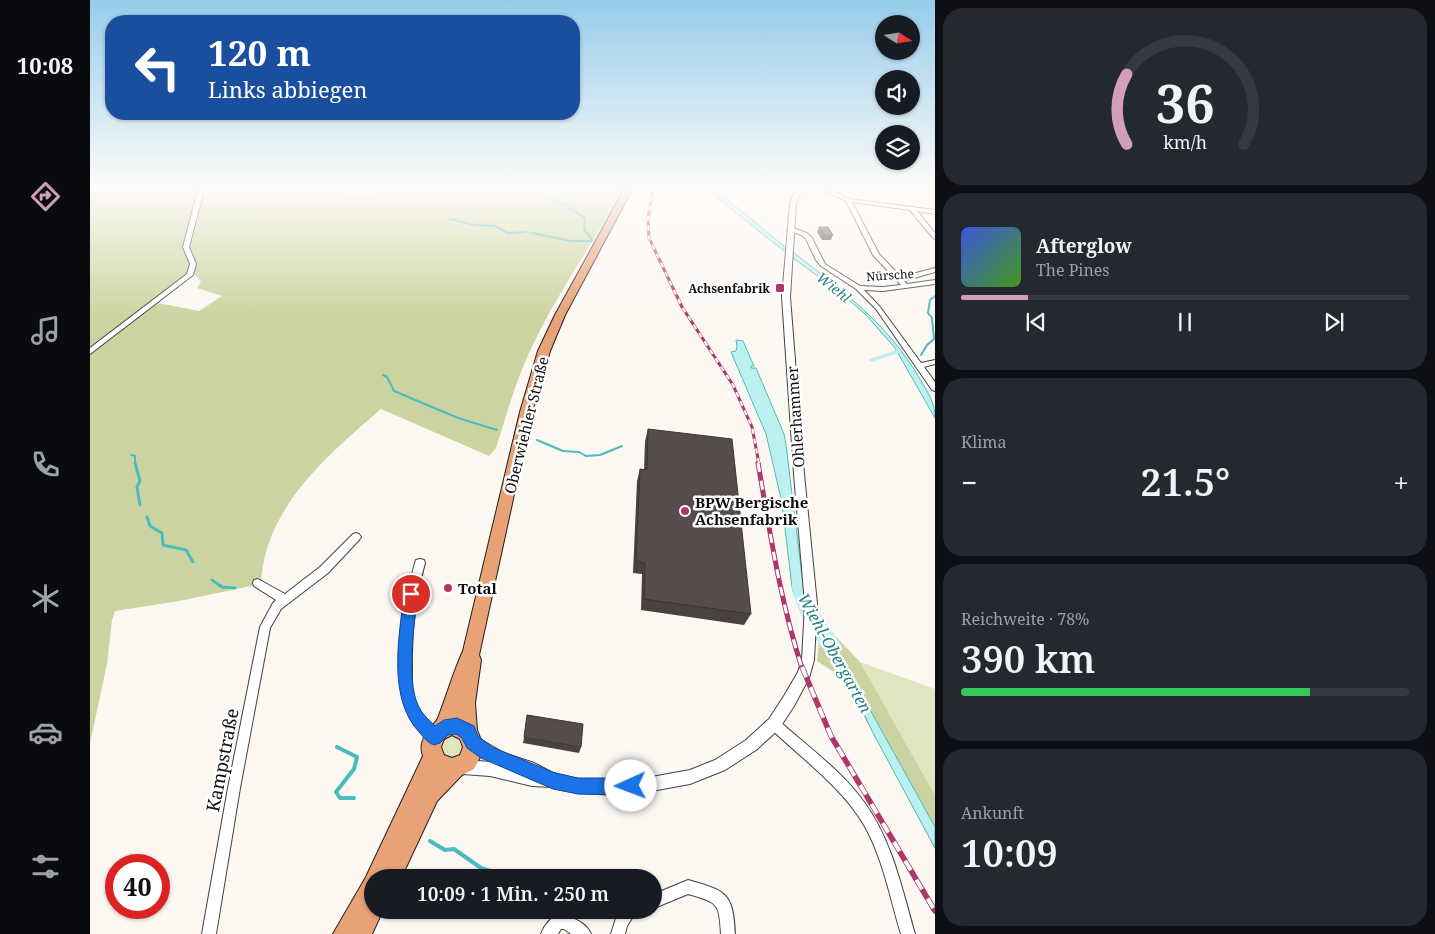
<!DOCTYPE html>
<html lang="de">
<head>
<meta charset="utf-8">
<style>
	:root { --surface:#171b24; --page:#242831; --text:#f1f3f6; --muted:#9ea1a6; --line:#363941; --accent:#d39eb7 }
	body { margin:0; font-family:"Noto Serif",serif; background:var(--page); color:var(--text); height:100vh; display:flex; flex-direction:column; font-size:19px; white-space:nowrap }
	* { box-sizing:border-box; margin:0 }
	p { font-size:16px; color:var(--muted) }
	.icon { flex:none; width:28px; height:28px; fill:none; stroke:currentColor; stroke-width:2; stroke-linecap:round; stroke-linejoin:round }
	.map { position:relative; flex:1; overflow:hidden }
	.side { display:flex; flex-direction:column; gap:8px; padding:8px; background:#0d0f14; width:500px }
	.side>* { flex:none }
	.top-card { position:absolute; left:15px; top:15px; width:475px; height:105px; border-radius:20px; box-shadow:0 1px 4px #0004; background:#1a4fa0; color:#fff; overflow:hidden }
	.needle { width:32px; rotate:102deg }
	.fabs { position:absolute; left:785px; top:15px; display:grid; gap:10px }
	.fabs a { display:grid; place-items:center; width:45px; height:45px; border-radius:50%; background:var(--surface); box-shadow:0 1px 4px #0004; font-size:25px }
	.speed { position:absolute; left:15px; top:854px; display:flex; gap:10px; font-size:25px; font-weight:700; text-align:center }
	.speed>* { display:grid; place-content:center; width:65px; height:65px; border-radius:50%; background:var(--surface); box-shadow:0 1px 4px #0004; line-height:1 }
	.speed .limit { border:8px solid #d22; background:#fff; color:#111 }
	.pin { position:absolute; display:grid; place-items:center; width:42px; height:42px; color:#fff; margin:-21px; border:2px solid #fff; border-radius:50%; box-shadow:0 1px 5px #0007 }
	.me { position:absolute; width:55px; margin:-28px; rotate:268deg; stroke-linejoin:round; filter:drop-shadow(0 0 4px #0008) }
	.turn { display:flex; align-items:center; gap:18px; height:105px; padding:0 20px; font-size:22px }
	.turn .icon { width:65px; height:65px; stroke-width:2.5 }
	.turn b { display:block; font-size:35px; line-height:42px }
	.big { font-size:38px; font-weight:600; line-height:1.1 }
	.side .tile { flex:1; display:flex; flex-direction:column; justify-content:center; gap:8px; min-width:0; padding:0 18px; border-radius:20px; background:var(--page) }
	.side .dial { align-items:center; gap:0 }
	.dial svg { height:130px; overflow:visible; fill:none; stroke:var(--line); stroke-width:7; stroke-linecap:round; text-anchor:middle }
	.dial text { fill:var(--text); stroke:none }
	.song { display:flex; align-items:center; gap:15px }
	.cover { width:60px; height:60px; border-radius:8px; background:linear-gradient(135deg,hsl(230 70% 55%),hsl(100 70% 35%)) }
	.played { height:5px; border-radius:2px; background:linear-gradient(90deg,var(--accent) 15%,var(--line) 15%) }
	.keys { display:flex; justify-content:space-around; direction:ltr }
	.heat { display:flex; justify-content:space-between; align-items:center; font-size:28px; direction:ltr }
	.charge { height:8px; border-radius:4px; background:linear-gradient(90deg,#34c759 78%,var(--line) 0) }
	.trip { position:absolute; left:274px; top:869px; width:298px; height:50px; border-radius:25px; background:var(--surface); box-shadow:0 1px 4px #0004; font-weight:600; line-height:50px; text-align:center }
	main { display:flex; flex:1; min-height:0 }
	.tab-bar { display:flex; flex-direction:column; width:90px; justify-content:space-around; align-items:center; background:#090b0e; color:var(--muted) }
	.tab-bar .icon { width:35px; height:35px }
	.tab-bar .current { color:var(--accent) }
	.tab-bar b { font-size:22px; color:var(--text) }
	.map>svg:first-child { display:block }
	.green { fill:#e1e5bf }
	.forest { fill:#cbd4a0; fill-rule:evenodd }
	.water { fill:#bcefef; stroke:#4bbcbe }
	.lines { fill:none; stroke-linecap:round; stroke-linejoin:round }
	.stream-far2 { stroke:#4bbcbe; stroke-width:2 }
	.stream-far1 { stroke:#4bbcbe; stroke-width:3 }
	.stream { stroke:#4bbcbe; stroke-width:4 }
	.canal { fill:#bcefef; fill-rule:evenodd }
	.river { fill:#bcefef; fill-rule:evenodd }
	.minor-casing { stroke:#424242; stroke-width:2 }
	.tertiary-casing { stroke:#424242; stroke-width:2 }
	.primary-casing { stroke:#202020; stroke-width:2 }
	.minor { fill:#fff; fill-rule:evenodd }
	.tertiary { fill:#fff; fill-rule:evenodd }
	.primary { fill:#e9a176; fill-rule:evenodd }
	.rail-far2-casing { stroke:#af366a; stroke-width:3 }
	.rail-far1-casing { stroke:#af366a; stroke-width:5 }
	.rail-casing { stroke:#af366a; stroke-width:5.5 }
	.rail-far2 { stroke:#fff; stroke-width:2; stroke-dasharray:5; stroke-linecap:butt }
	.rail-far1 { stroke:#fff; stroke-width:3; stroke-dasharray:9; stroke-linecap:butt }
	.rail { stroke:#fff; stroke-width:4; stroke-dasharray:11; stroke-linecap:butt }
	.wall { fill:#4a4141 }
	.building { fill:#564c4c; stroke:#3c3535 }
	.route { fill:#1a73e8; stroke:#114b97 }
	.poi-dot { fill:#af366a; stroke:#fff; stroke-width:2 }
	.labels { text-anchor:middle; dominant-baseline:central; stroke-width:5; stroke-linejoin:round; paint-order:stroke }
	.far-street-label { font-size:12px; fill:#0f0f0f; stroke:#fff }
	.far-poi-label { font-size:12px; font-weight:bold; fill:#0f0f0f; stroke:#fff; text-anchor:end }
	.far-water-label { font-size:14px; font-style:italic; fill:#248186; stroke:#fff }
	.street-label { font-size:15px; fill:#0f0f0f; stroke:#fff }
	.poi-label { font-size:15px; font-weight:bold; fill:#0f0f0f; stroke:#fff; text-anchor:start }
	.water-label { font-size:16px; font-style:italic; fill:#248186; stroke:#fff }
	.near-street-label { font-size:18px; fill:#0f0f0f; stroke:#fff }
</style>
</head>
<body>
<main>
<nav class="tab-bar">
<b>10:08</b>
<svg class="icon current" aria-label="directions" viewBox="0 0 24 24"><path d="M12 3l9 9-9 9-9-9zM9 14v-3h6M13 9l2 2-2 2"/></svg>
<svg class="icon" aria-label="music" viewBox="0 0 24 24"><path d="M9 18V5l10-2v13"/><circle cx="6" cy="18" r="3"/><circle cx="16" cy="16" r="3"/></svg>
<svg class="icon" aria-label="phone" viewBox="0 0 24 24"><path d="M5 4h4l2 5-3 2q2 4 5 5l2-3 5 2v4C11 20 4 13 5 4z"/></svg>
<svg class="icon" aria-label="climate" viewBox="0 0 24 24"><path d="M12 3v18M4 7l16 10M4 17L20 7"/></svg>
<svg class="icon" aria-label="car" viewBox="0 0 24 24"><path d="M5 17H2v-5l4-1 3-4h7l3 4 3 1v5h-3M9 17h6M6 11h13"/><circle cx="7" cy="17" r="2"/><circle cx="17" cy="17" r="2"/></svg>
<svg class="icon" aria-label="filters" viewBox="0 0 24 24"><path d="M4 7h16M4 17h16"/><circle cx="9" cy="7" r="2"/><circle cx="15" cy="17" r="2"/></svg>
</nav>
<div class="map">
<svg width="845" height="934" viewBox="0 0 845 934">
	<rect width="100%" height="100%" fill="#fdf7f2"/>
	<path class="green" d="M 267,186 L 313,186 L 292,192 L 258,193 Z
		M 770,662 L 845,689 L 845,795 Z
		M350 746a12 12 0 1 1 24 0a12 12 0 1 1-24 0Z"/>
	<path class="forest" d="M 0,186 L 267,186 L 259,193 L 292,192 L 318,186 L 322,191 L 335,186 L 367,186 L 371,189 L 380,186 L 535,186 C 501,248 457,306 431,372 C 421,397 414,423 406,448 L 399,456 L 291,409 C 238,455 174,508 171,584 L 89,601 L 25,611 L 22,620 L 17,664 L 0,743 ZM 104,274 L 111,281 L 107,288 L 132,296 L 109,311 L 68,303 Z
		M 731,621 L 770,662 L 845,795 L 845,849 L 754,679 L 727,661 Z"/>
	<path class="water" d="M 617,186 L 621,186 L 694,246 L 694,251 L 626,197 Z
		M 703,252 C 752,290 799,325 830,379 C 838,393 845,402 845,418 L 805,348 L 776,315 L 753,295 L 703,258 Z
		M 646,340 L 653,341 L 664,366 L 661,366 L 661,368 L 666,368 L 694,434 L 696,445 L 714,592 L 714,610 L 704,595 L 702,587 L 692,503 L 676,434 L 641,352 L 646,351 L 647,346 Z
		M 731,621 L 845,827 L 845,848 L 782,731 L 760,684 L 730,636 Z"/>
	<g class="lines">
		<path class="stream-far2" d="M 456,195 L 475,205
			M 478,207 L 495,218 L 494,229 L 502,240
			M 360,219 L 384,225 L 405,226 L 418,233 L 436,232
			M 442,233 L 481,241 L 502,241
			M 831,355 L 837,345 L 844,339 L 842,318 L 838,313 L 840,300 L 845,296
			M 293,375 L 297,377 L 304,391 L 368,418 L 407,430
			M 447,440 L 473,451 L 489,452 L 496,456 L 510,455 L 532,446
			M 41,455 L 45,456 L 45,464"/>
		<path class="stream-far1" d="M 45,463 L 50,481 L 47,487 L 50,505
			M 57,517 L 60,526 L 72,533 L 73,545 L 96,550 L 103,562
			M 122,580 L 132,587 L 145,588"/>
		<path class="stream" d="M 247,747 L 267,757 L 264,769 L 246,792 L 250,798 L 264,798
			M 340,841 L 355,850 L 364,849 L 391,868 L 421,878"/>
		<path class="canal" d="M 809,349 L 811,350 L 811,352 L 782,362 L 779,360 L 780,359 Z"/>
		<path class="river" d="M 709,576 L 715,578 L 724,604 L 748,640 L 751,646 L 748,652 L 742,654 C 726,648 696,594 703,578 Z"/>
		<defs>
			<path id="minor" d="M 109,186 L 115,186 L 99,247 L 106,264 L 103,275 L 0,354 L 0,348 L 97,274 L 100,264 L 93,247 Z
				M 726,186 L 732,186 L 759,199 L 845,210 L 845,214 L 827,211 L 845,233 L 845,239 L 843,238 L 820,210 L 762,202 L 789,254 L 811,277 L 845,268 L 845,272 L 814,281 L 817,284 L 845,280 L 845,284 L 793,291 L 774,290 L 790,307 L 831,363 L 845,360 L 845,364 L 834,367 L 845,382 L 845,391 L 842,390 L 786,309 L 766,289 L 731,266 L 726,260 L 716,239 L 713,236 L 697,229 L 700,227 L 717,233 L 722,238 L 735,264 L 770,286 L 793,287 L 811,285 L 783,255 L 756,201 Z
				M 266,533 L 269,534 L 271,537 L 269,540 L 238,573 L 191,609 L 180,628 L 150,788 L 126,934 L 112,934 L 138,788 L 170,627 L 183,603 L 186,600 L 164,586 L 163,583 L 164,580 L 168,579 L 195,594 L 230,567 L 263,534 Z
				M 330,559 L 334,560 L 335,563 C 325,598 321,633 322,669 C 322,680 321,692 325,703 C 330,715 340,725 348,734 L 350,738 L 348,742 L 344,744 L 340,742 C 329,731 319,719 314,704 C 310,692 310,679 310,666 C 310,631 315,597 325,563 L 326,560 Z
				M 684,718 L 688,720 C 717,746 751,770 774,802 C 802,840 812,889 825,934 L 811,934 C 800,898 793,858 774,825 C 751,786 712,759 680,728 L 678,724 L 680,720 Z
				M 598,880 C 636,891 643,892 645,934 L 631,934 C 629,902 628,903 598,894 L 562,909 L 562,895 Z
				M 531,910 L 547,910 L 537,926 L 535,934 L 521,934 L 526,918 Z
				M 468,915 C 480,915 497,923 501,934 L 481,934 L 474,929 L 471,929 L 468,934 L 451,934 C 454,926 460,918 468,915 Z"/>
			<path id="tertiary" d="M 715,186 L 722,186 L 708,197 L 706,204 L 700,297 L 714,474 L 727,604 L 724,660 L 719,678 L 704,706 L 689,729 L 666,750 L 635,770 L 600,784 L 556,792 L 527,795 L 488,793 L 463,787 L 442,786 L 400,776 L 373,774 L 368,772 L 366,767 L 368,762 L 373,760 L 402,762 L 378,747 L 376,742 L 378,737 L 383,735 L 414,753 L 444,763 L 463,773 L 488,779 L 527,781 L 556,778 L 600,770 L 625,760 L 656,740 L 679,719 L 694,696 L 708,672 L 712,660 L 715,604 L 704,474 L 692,297 L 700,204 L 703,195 Z"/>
			<path id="primary" d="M 536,186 L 544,186 L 475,315 L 460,351 L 442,412 L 389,655 L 391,660 L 385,703 L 387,730 L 393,745 L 391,755 L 384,769 L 372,775 L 347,801 L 311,878 L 282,878 L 282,910 L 293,910 L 282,934 L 243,934 L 276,877 L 333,756 C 331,750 331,745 333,740 C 337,728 345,725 348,718 C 357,695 363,673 373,651 L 430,412 L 448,351 L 465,315 ZM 362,735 L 370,739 L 373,747 L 370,755 L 362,758 L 354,755 L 351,747 L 354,739 Z"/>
		</defs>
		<use href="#minor" class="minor-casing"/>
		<use href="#tertiary" class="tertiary-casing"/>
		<use href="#primary" class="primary-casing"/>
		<use href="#minor" class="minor"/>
		<use href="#tertiary" class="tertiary"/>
		<use href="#primary" class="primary"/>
		<defs>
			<path id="rail-far2" d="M 563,186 L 558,219 L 559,238 L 592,307 L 643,385 L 662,427 L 669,464"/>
			<path id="rail-far1" d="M 668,463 C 680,532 690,601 712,668"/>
			<path id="rail" d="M 712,667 L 741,736 L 845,911"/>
		</defs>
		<use href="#rail-far2" class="rail-far2-casing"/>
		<use href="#rail-far1" class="rail-far1-casing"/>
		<use href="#rail" class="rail-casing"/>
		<use href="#rail-far2" class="rail-far2"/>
		<use href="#rail-far1" class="rail-far1"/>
		<use href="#rail" class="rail"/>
	</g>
	<path class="wall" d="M 729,227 L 743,235 L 741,240 L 732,240 L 727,232 Z
		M 558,429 L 661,614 L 654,625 L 551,610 L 552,574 L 543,573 L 547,481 L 550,469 L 554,470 L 555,441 Z
		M 434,737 L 491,747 L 489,753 L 433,743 Z"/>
	<path class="building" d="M 729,227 L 738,227 L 743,235 L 734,235 Z
		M 558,429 L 642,439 L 661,614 L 554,599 L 555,563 L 546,561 L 550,469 L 557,470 Z
		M 437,715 L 493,724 L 491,747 L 434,737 Z"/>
	<linearGradient id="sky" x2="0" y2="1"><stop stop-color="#96cceb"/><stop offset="0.59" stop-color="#fefbf9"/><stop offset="1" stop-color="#fefbf9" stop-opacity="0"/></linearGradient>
	<rect width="845" height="317" fill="url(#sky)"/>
	<path class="route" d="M 321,588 L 326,590 L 328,594 C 324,623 316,679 328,705 C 332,714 338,719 345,726 L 354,720 L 367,718 L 384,726 L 388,736 L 402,747 L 465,773 L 488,778 L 541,778 L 547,780 L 549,786 L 547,792 L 541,795 L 488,794 L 463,789 L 391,758 L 377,748 L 372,738 L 366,734 L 358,735 L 350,743 L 344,745 C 338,743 334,738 330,733 C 297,699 309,637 314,594 L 316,590 Z"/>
	<g class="poi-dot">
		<rect x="685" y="283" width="10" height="10" rx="2.5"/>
		<circle cx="595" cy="511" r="5"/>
		<circle cx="358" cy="588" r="5"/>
	</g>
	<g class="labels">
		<g class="far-street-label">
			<text transform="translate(800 275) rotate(-4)">Nürsche</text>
		</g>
		<g class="far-poi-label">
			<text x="680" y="288">Achsenfabrik</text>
		</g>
		<g class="far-water-label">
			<text transform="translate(744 287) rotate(39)">Wiehl</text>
		</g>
		<g class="street-label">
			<text transform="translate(705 417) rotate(-94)">Ohlerhammer</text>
			<text transform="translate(436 425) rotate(-76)">Oberwiehler Straße</text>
		</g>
		<g class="poi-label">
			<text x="605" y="502">BPW Bergische<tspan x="605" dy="17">Achsenfabrik</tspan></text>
			<text x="368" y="588">Total</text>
		</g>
		<g class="water-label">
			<text transform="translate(745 653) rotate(61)">Wiehl-Obergarten</text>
		</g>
		<g class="near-street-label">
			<text transform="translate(132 760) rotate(-79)">Kampstraße</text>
		</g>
	</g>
</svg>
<div class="fabs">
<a><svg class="needle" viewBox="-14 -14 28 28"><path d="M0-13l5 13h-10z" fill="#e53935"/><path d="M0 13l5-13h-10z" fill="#9ea1a6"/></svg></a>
<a><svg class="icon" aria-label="sound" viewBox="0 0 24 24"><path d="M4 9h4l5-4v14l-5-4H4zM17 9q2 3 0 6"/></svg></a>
<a><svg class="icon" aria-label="layers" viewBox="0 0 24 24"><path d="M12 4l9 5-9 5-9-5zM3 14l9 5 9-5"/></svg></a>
</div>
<div class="speed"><div class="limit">40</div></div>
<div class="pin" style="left:321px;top:594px;background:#d93025"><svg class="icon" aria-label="arrive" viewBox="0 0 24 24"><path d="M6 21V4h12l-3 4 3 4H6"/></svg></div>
<svg class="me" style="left:541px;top:786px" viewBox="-20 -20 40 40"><circle r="19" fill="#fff"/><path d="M0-13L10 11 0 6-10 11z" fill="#1a73e8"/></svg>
<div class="trip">10:09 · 1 Min. · 250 m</div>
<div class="top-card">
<div class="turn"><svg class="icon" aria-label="left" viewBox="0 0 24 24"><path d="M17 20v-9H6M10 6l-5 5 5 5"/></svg><div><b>120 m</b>Links abbiegen</div></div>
</div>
</div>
<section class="side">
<div class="tile dial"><svg viewBox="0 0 100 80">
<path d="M14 69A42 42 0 1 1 86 69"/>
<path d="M14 69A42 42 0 0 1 14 26" stroke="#d39eb7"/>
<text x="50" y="56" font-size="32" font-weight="700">36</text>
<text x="50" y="72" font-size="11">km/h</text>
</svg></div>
<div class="tile">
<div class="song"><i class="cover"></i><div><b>Afterglow</b><p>The Pines</p></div></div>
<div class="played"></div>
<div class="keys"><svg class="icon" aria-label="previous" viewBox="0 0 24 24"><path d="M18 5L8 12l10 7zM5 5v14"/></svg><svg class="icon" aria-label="pause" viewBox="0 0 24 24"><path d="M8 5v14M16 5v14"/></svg><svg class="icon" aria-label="next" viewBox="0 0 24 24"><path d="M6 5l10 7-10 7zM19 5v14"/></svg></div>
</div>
<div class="tile"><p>Klima</p>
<div class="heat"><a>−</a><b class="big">21.5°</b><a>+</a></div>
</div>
<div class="tile"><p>Reichweite · 78%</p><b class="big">390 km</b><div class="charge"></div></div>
<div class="tile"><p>Ankunft</p><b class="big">10:09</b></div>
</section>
</main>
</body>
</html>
